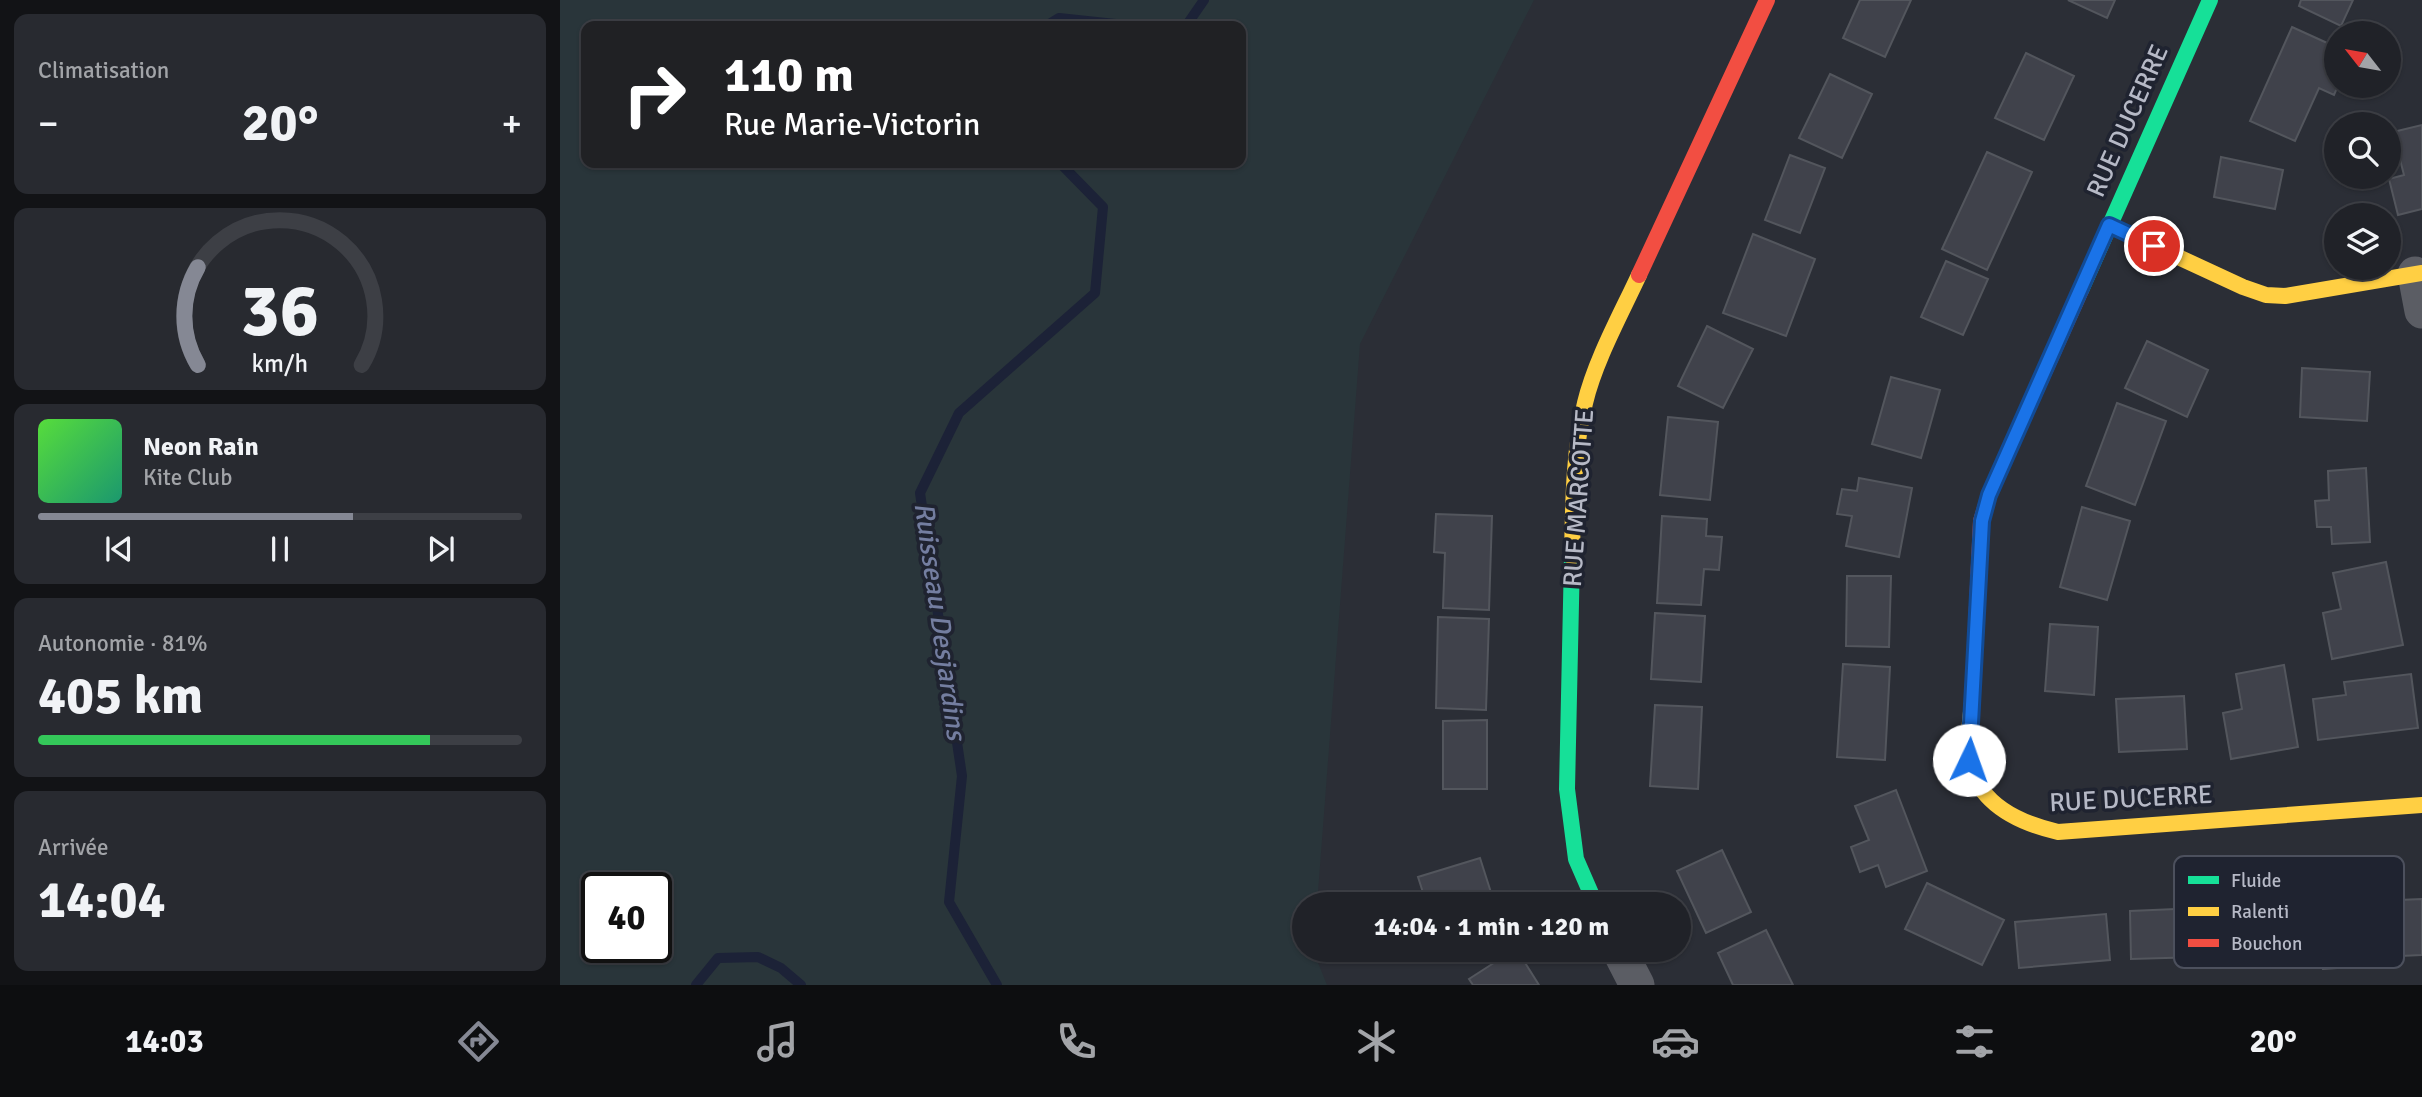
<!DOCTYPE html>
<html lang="fr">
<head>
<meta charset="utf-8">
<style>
	:root { --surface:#202228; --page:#282a30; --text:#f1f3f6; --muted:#a2a4a8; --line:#3d3f45; --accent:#858894 }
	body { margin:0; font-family:Signika,sans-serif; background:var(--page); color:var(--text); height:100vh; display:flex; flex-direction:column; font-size:26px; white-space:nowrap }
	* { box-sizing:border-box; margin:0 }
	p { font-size:23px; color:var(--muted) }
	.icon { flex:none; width:38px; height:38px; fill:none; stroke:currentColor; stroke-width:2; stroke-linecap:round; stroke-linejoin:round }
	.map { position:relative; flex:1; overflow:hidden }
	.sheet { display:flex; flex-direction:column; gap:14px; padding:14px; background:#121316; width:560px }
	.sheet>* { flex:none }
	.guide { position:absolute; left:21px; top:21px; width:665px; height:147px; border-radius:14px; box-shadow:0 2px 5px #0004,0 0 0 2px var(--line); background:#202124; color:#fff; overflow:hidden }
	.needle { width:46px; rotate:301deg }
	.tools { position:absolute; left:1764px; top:21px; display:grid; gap:14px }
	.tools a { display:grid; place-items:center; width:77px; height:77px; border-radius:50%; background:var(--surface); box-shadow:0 2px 5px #0004,0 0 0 2px var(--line); font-size:35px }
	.speed { position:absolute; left:21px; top:872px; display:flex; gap:14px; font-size:35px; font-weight:700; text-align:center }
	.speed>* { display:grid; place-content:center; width:91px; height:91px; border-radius:50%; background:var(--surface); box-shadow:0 2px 5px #0004,0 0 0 2px var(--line); line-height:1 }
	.speed .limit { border:4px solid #111; border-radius:10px; background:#fff; color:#111 }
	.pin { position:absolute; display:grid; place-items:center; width:60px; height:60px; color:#fff; margin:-30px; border:4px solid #fff; border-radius:50%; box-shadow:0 2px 7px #0007 }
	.me { position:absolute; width:77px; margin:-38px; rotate:3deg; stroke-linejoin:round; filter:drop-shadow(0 0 5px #0008) }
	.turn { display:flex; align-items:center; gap:24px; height:147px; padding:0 28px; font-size:32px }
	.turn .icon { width:91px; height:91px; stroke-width:2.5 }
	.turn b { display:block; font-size:49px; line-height:60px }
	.big { font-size:52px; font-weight:700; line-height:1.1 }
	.sheet .tile { flex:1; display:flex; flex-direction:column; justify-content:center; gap:10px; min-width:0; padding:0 24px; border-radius:14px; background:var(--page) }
	.sheet .dial { align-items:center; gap:0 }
	.dial svg { height:182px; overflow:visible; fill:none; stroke:var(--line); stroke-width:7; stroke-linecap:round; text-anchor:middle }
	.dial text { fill:var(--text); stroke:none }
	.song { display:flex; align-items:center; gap:21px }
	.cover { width:84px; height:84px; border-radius:10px; background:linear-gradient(135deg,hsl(110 70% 55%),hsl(160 70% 35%)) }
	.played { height:7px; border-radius:4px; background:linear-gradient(90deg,var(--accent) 65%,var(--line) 65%) }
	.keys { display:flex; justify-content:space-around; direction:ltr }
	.heat { display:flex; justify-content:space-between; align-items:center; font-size:38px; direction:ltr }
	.charge { height:10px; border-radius:5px; background:linear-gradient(90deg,#34c759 81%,var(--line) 0) }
	.trip { position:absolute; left:732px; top:892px; width:399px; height:70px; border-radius:35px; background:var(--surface); box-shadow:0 2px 5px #0004,0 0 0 2px var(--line); font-weight:700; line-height:70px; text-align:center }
	.menu { display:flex; height:112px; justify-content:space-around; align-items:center; background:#0d0e10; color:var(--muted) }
	.menu .icon { width:49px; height:49px }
	.menu .active { color:var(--accent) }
	.menu b { font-size:32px; color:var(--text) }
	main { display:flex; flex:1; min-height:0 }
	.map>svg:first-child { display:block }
	.green { fill:#29353a; fill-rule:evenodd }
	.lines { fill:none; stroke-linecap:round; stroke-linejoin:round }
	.stream { stroke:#1c2237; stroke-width:10 }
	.building { fill:#40424b; stroke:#53565d; stroke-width:2 }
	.street { stroke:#5b5d64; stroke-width:35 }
	.fast { stroke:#16e098; stroke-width:16 }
	.slow { stroke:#ffcf43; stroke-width:16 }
	.jam { stroke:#f24e42; stroke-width:16 }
	.route-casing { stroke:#114b97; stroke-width:18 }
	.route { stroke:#1a73e8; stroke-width:12 }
	.labels { text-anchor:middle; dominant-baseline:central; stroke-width:7; stroke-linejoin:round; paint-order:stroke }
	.street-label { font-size:26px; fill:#b6b9c6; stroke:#1f2330 }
	.water-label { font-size:28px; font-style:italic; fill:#747ea0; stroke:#1f2330 }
	.key { fill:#1f2330; stroke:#4c505d; stroke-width:2 }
	.key-label { font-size:19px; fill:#b6b9c6 }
</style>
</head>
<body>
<main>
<section class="sheet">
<div class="tile"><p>Climatisation</p>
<div class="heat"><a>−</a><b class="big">20°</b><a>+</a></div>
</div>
<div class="tile dial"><svg viewBox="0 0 100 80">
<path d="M14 69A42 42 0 1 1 86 69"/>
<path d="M14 69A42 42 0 0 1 14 26" stroke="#858894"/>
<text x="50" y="56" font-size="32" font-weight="700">36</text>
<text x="50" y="72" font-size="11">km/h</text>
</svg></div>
<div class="tile">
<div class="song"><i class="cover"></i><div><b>Neon Rain</b><p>Kite Club</p></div></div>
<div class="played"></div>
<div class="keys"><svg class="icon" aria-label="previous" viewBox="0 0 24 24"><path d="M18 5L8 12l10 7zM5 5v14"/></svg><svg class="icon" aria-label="pause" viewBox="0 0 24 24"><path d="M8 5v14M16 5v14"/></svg><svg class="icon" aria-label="next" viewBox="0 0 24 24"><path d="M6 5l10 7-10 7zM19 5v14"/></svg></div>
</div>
<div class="tile"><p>Autonomie · 81%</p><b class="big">405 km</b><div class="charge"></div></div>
<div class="tile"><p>Arrivée</p><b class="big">14:04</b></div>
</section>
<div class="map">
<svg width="1862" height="985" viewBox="0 0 1862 985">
	<rect width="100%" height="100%" fill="#2b2e36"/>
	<path class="green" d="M 0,0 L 974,0 L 800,344 L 757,905 L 744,905 L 744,950 L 753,950 L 767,985 L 0,985 ZM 26,26 L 681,26 L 681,163 L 26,163 ZM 37,887 L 96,887 L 96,947 L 37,947 Z"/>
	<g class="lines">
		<path class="stream" d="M 486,26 L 499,18 L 574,26
			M 626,26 L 644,0
			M 136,985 L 158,958 L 198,957 L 221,968 L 241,985
			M 437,985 L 389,902 L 402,776 L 360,493 L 399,413 L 535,293 L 543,207 L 500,163"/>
	</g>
	<path class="building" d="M 1300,0 L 1351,0 L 1325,57 L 1283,38 Z
		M 1508,0 L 1555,0 L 1547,18 Z
		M 1741,0 L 1793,0 L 1781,26 L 1739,6 Z
		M 1732,27 L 1776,47 L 1776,86 L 1778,86 L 1774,95 L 1759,88 L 1735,141 L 1690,121 Z
		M 1466,53 L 1514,76 L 1484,140 L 1435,118 Z
		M 1270,74 L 1312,94 L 1282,158 L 1239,138 Z
		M 1862,125 L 1862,209 L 1838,215 L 1829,179 L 1844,175 L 1833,132 Z
		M 1427,152 L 1472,172 L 1427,270 L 1382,249 Z
		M 1230,155 L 1265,168 L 1240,233 L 1205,220 Z
		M 1661,157 L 1723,170 L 1715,209 L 1654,197 Z
		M 1193,234 L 1255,259 L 1226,336 L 1163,313 Z
		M 1386,261 L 1428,279 L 1403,335 L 1361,317 Z
		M 1147,326 L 1193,349 L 1163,408 L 1118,386 Z
		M 1587,341 L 1648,370 L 1627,417 L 1565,388 Z
		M 1742,368 L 1810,372 L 1807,421 L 1740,417 Z
		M 1331,377 L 1380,390 L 1361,458 L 1312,444 Z
		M 1557,403 L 1606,421 L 1575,505 L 1526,486 Z
		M 1108,417 L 1158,422 L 1150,500 L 1100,495 Z
		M 1806,468 L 1810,542 L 1772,544 L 1771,527 L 1757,527 L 1755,501 L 1769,500 L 1768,471 Z
		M 1299,478 L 1352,488 L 1339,557 L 1286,546 L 1292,516 L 1277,514 L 1282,489 L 1297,491 Z
		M 1522,507 L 1570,521 L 1547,600 L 1500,587 Z
		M 876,514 L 932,516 L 929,610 L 883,608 L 885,553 L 874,552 Z
		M 1102,516 L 1147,519 L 1146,536 L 1162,537 L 1159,570 L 1144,569 L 1141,605 L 1097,603 Z
		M 1826,562 L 1843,645 L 1772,659 L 1763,613 L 1781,609 L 1773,573 Z
		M 1287,576 L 1331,576 L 1329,647 L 1286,646 Z
		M 1095,613 L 1145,616 L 1141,682 L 1091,679 Z
		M 878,617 L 929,619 L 926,710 L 876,708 Z
		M 1490,624 L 1538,627 L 1534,695 L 1485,691 Z
		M 1283,664 L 1330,667 L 1325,760 L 1277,757 Z
		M 1724,665 L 1738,747 L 1671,759 L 1663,713 L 1682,709 L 1676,674 Z
		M 1851,674 L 1858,728 L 1758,740 L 1753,699 L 1786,695 L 1784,682 Z
		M 1624,696 L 1627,749 L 1559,752 L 1556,699 Z
		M 1095,705 L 1142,707 L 1138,789 L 1090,786 Z
		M 927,720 L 927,789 L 883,789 L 883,721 Z
		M 1336,790 L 1367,871 L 1326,887 L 1318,865 L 1300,872 L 1291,847 L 1309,840 L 1295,806 Z
		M 1162,850 L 1191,912 L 1146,933 L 1117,871 Z
		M 920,858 L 935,905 L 867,905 L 858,877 Z
		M 1367,883 L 1444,920 L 1422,965 L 1345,929 Z
		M 1830,899 L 1833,944 L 1791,947 L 1792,967 L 1763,969 L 1761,949 L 1750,950 L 1747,905 Z
		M 1862,899 L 1862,955 L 1841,956 L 1839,900 Z
		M 1639,908 L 1640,957 L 1571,959 L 1570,911 Z
		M 1546,914 L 1550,960 L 1459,968 L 1455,922 Z
		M 1206,930 L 1233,985 L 1173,985 L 1158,953 Z
		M 954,950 L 957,950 L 979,985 L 913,985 L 909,979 Z"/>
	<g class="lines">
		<path class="street" d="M 1855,274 L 1862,311
			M 1059,950 L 1077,985"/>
		<path class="fast" d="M 1521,290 L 1650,0
			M 1012,557 L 1007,789 L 1016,859 L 1036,905"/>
		<path class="slow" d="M 1549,225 L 1683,287 L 1706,295 L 1725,296 L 1862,273
			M 1012,557 C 1013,507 1013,452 1025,403 C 1035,361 1061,314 1079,275
			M 1413,690 C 1412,709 1406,744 1409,761 C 1419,805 1459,823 1498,832 L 1862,805"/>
		<path class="jam" d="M 1079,275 L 1207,0
			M 1413,690 L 1421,521 L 1429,495 L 1521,290"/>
	</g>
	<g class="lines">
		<defs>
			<path id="route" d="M 1409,760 L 1422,521 L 1429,495 L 1549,225 L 1594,246"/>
		</defs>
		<use href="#route" class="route-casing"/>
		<use href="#route" class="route"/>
	</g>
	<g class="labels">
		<g class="street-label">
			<text transform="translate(1568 121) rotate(-66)">RUE DUCERRE</text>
			<text transform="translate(1019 498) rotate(-86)">RUE MARCOTTE</text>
			<text transform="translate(1571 799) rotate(-3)">RUE DUCERRE</text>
		</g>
		<g class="water-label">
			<text transform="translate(380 621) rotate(82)">Ruisseau Desjardins</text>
		</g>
	</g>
	<rect x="1614" y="856" width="230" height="112" rx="10" class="key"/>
	<rect x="1628" y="876" width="31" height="8" fill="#16e098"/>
	<rect x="1628" y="907" width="31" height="9" fill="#ffcf43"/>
	<rect x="1628" y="939" width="31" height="8" fill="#f24e42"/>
	<g class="key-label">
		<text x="1671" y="887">Fluide</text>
		<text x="1671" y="918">Ralenti</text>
		<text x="1671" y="950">Bouchon</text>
	</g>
</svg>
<div class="tools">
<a><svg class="needle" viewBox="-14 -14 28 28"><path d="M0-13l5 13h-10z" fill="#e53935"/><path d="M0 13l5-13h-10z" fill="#a2a4a8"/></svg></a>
<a><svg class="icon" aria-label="search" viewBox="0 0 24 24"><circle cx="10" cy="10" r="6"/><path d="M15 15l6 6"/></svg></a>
<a><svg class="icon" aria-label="layers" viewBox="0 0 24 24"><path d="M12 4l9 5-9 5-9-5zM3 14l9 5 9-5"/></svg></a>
</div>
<div class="speed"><div class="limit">40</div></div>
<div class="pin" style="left:1594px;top:246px;background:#d93025"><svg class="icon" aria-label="arrive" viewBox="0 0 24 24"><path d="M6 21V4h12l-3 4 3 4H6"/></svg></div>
<svg class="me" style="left:1409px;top:760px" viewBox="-20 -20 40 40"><circle r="19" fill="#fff"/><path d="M0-13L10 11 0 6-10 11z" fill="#1a73e8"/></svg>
<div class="trip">14:04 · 1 min · 120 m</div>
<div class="guide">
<div class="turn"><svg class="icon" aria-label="right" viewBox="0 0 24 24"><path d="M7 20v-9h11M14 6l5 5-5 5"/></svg><div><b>110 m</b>Rue Marie-Victorin</div></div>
</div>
</div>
</main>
<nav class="menu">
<b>14:03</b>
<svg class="icon active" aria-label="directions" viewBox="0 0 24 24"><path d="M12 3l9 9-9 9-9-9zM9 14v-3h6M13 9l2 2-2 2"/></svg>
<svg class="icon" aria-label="music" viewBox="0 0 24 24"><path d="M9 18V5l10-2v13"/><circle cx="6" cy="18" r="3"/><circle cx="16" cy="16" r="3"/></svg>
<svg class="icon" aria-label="phone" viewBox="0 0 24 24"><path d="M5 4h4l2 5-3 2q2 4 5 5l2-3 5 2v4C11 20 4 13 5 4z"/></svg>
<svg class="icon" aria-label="climate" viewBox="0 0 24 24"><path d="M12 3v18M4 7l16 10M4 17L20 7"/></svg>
<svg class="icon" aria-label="car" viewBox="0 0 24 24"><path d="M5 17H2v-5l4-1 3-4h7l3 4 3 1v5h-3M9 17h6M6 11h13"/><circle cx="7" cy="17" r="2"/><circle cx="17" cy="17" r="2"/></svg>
<svg class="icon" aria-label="filters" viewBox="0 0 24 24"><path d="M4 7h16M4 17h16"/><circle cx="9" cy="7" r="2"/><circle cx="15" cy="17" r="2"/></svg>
<b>20°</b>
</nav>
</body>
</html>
